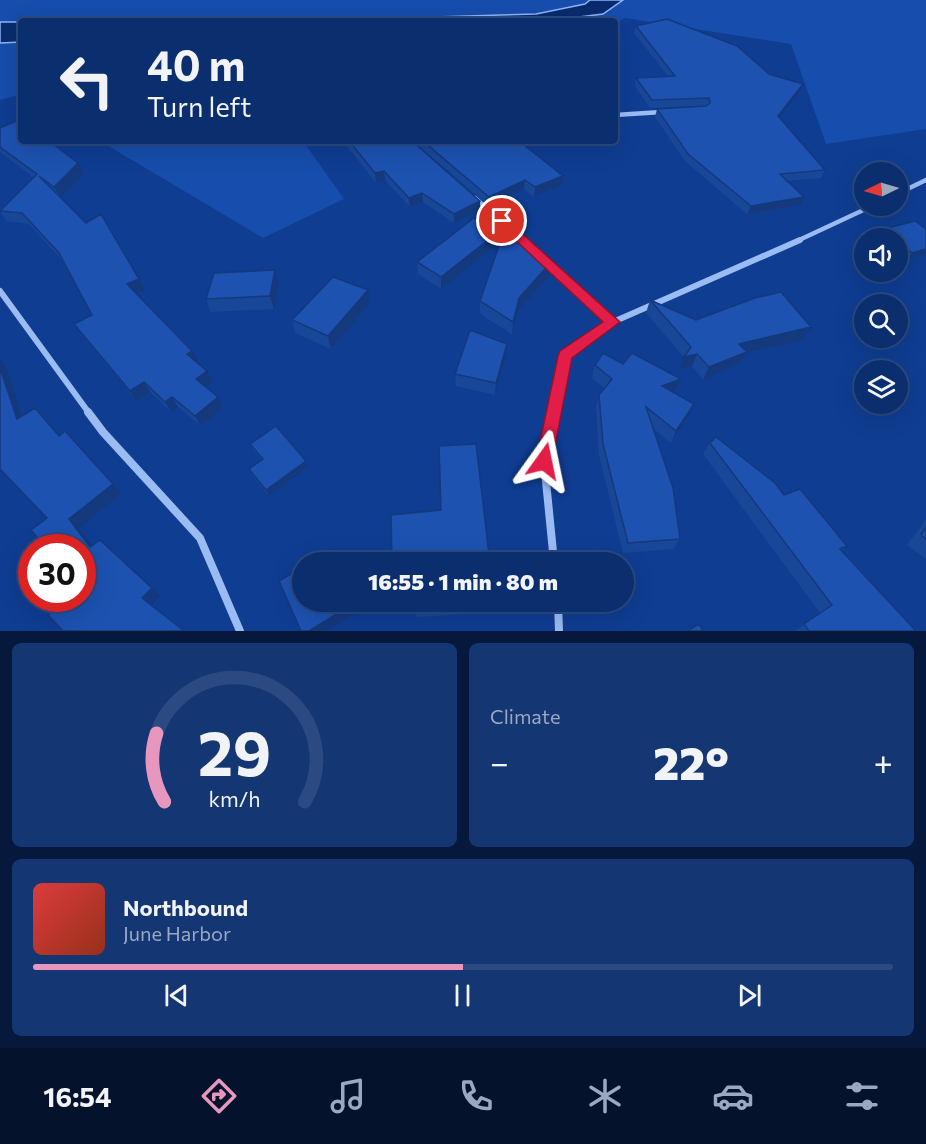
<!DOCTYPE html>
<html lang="en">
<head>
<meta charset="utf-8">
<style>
	:root { --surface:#0b2e6e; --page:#143673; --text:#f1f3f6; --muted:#9aa8c2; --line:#2b4a81; --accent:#e797bd }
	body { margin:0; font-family:Commissioner,sans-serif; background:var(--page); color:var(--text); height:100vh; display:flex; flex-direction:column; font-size:22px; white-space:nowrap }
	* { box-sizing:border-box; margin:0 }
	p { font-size:20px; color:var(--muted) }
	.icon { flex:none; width:33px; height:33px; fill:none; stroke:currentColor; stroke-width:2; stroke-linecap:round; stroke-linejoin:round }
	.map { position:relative; height:631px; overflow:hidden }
	.details { display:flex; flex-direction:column; gap:12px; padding:12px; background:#06193c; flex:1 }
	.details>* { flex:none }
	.banner { position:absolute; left:18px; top:18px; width:600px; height:126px; border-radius:6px; box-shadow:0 6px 24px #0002,0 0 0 2px var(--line); background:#0b2e6e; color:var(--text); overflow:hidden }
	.needle { width:39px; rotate:265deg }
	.controls { position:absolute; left:854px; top:162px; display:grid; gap:12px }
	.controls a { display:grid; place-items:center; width:54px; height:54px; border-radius:50%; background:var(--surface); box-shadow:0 6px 24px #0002,0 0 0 2px var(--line); font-size:30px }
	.speed { position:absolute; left:18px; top:534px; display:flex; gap:12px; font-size:30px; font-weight:700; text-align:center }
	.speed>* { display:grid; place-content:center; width:78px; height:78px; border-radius:50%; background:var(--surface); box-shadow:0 6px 24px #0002,0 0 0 2px var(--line); line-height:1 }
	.speed .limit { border:9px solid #d22; background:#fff; color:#111 }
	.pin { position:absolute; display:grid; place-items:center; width:51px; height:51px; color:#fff; margin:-26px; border:3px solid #fff; border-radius:50%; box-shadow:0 2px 6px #0007 }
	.me { position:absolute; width:66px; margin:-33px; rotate:12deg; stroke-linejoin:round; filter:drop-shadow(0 0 4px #0008) }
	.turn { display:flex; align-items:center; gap:21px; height:126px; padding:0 30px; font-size:27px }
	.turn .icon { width:78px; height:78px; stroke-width:2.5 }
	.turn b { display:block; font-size:42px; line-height:51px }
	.big { font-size:45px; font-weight:800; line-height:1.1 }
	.details .tile { flex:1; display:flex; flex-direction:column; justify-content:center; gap:9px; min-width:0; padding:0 21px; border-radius:9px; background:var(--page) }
	.details .dial { align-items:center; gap:0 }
	.dial svg { height:156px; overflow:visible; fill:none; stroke:var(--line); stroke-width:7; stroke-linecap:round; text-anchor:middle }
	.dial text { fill:var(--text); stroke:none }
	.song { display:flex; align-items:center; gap:18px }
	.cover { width:72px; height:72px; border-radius:9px; background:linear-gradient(135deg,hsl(0 70% 55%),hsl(10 70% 35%)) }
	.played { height:6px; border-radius:3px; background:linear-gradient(90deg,var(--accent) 50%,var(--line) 50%) }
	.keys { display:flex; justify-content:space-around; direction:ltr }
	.heat { display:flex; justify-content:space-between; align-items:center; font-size:33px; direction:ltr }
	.details .tiles { flex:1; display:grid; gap:12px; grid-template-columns:1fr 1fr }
	.tile:last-child { grid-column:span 2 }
	.trip { position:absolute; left:292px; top:552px; width:342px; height:60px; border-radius:30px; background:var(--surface); box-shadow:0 6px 24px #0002,0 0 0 2px var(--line); font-weight:800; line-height:60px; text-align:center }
	.tabs { display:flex; height:96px; justify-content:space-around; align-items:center; background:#04122c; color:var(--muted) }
	.tabs .icon { width:42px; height:42px }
	.tabs .current { color:var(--accent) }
	.tabs b { font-size:27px; color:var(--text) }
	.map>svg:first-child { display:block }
	.green { fill:#174dac }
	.water { fill:#092b6d; stroke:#8cb5f7; stroke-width:1.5 }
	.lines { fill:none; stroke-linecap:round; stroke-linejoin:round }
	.street-far2 { stroke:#9bbbf3; stroke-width:4.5 }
	.street-far1 { stroke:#9bbbf3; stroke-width:6 }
	.street { stroke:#9bbbf3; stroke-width:8 }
	.wall { fill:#194798 }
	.shaded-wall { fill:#14397c }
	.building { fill:#1d52b1; stroke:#14397c; stroke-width:1.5 }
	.route { fill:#e11d48; stroke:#92132f; stroke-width:1.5 }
</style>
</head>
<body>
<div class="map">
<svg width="926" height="631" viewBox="0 0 926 631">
	<rect width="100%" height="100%" fill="#0f3d92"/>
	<path class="green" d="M 0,0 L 590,0 L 585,4 L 536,14 L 299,21 L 0,22 Z
		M 623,0 L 926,0 L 926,129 L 826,144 L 791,44 L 625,18 L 615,24 L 615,21 L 547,21 L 603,14 Z
		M 21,42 L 21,94 L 0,100 L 0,43 Z
		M 100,141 L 303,141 L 344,199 L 263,238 Z"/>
	<path class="water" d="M 590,0 L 623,0 L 603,14 L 547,21 L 299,21 L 536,14 L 585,4 Z
		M 0,22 L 21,22 L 21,42 L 0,43 Z"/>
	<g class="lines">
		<path class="street-far2" d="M 615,115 L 662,112
			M 897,194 L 926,180
			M 475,198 L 524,241
			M 797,241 L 872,206"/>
		<path class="street-far1" d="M 522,240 L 526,243
			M 547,262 L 613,322
			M 0,291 L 89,413
			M 554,413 L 565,356 L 613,322 L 800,240"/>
		<path class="street" d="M 88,412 L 103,432 L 200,538 L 240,631
			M 554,412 L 544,461 L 554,562
			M 558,602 L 559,631"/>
	</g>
	<path class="wall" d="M 636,26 L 769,74 L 803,84 L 800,92 L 780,118 L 825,170 L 821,178 L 787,181 L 800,205 L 747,214 L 686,162 L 655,117 L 657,109 L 695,106 L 650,108 L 635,86 L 636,78 L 668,76 L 634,33 Z
		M 0,128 L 84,174 L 61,198 L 139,279 L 145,290 L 136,294 L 198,361 L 197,362 L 213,381 L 205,387 L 218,397 L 223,407 L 201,426 L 178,407 L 171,412 L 150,392 L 137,401 L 81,334 L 74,324 L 92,315 L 63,261 L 29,224 L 7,221 L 0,212 L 0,210 L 34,178 L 0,152 Z
		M 343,141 L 412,141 L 480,201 L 480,210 L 454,223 L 423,202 L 410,207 L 385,180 L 376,183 Z
		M 413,141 L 519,141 L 562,185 L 534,197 L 524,189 L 489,206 Z
		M 884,229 L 926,229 L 926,254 L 907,259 L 897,251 L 897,238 L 882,238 L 879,236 Z
		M 501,230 L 500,242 L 441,289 L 418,274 L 417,262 Z
		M 275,270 L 279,282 L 274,309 L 211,312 L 206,299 Z
		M 551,274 L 518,311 L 512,334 L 480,314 L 480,301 Z
		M 650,300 L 696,320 L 803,340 L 746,353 L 740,364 L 703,380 L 692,366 L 679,370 L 684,357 L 646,313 Z
		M 370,303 L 331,349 L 295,333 L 292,320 Z
		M 507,344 L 506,357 L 495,395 L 456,386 L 455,374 Z
		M 623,364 L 681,379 L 675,391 L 673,392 L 688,416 L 671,443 L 653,428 L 680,539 L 673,549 L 623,553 L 599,455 L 596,407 L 599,395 L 604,388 L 592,378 L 595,365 Z
		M 710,443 L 784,495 L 847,546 L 842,551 L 916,631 L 795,631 L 820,613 L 703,454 Z
		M 250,444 L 306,461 L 308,467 L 269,496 L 252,475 L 249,469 L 262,460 L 253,450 Z
		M 926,520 L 926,559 L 907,545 Z
		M 494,605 L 494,612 L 417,617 L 416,610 Z"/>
	<path class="shaded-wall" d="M 803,84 L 800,92 L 775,124 L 778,116 Z
		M 78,163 L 84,174 L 61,198 L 54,187 Z
		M 384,171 L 385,180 L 376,183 L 375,173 Z
		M 563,176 L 562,185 L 534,197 L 535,187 Z
		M 525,180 L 524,189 L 489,206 L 489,197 Z
		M 422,193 L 423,202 L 410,207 L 409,198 Z
		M 804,197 L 800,205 L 747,214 L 751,206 Z
		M 480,201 L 480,210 L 454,223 L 454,214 Z
		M 501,230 L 500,242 L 441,289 L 441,277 Z
		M 926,249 L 926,254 L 907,259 L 912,253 Z
		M 552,261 L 551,274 L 518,311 L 512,334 L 513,322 L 519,298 Z
		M 275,270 L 279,282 L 274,309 L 270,296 Z
		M 139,279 L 145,290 L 133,295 L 127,284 Z
		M 368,290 L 370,303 L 331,349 L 328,336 Z
		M 811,327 L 803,340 L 746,353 L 740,364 L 703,380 L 709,367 L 739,344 Z
		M 507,344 L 506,357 L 495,395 L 496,383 Z
		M 192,351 L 198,361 L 192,365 L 187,354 Z
		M 697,354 L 692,366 L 679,370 L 684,357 Z
		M 0,360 L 6,367 L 27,430 L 17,419 L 0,368 Z
		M 207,371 L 213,381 L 202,390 L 196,379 Z
		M 681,379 L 675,391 L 657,398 L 662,386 Z
		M 144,382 L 150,392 L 137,401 L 130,391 Z
		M 172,397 L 178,407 L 171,412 L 165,402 Z
		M 218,397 L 223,407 L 201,426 L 195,416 Z
		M 694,404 L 688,416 L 671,443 L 676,431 Z
		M 306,461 L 308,467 L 269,496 L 266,490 Z
		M 113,484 L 121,493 L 79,529 L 100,555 L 90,547 L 69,519 Z
		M 152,588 L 160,596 L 150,606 L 142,598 Z
		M 356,602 L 359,602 L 362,609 L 326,631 L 309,631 Z"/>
	<path class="building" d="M 667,19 L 737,46 L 769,74 L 803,84 L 778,116 L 825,170 L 780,174 L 804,197 L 751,206 L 688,154 L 657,109 L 706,106 L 710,103 L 709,98 L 652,100 L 636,78 L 675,76 L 636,26 Z
		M 21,119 L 21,141 L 49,141 L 78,163 L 54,187 L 39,176 L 86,223 L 101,214 L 139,279 L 127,284 L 192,351 L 187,354 L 207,371 L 196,379 L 218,397 L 195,416 L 172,397 L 165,402 L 144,382 L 130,391 L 74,324 L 92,315 L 59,253 L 22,213 L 0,211 L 37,174 L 0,147 L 0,128 Z
		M 349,141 L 412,141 L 480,201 L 454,214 L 422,193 L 409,198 L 384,171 L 375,173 Z
		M 423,141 L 519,141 L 563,176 L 535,187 L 525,180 L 489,197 Z
		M 474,218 L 501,230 L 441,277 L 417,262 Z
		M 915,221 L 926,229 L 926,249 L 912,253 L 897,240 L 897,238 L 895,238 L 884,229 Z
		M 504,231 L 533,244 L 552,261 L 519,298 L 513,322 L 480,301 Z
		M 275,270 L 270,296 L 206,299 L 214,273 Z
		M 333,277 L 368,290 L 328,336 L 292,320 Z
		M 781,292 L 811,327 L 739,344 L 747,352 L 709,367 L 697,354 L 684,357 L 691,347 L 650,300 L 696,320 L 755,298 Z
		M 470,330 L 507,344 L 496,383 L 455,374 Z
		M 603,353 L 623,364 L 632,353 L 681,379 L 662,386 L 694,404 L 676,431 L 646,407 L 673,488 L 680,539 L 628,543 L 603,444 L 599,395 L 612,379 L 595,365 Z
		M 0,368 L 17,419 L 35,408 L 59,436 L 65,431 L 113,484 L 69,519 L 90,547 L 100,540 L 152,588 L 142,598 L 183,630 L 183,631 L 63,631 L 48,615 L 66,598 L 82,598 L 82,548 L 46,548 L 31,530 L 47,518 L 0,469 Z
		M 276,426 L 306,461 L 266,490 L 249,469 L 263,459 L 250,444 Z
		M 716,437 L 775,483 L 784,495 L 800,489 L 847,546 L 840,549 L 916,631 L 809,631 L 804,624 L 832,605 L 710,443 Z
		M 476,444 L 490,562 L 392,562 L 391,515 L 441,510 L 439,446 Z
		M 926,527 L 926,539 L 921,535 Z
		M 333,549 L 340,562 L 310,562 Z
		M 303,567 L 303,602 L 356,602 L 309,631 L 301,631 L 279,581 Z
		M 415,602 L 494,602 L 494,605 L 416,610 Z
		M 699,624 L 703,631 L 687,631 Z"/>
	<path class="route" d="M 502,217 L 506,219 L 620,322 L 572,358 L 552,461 L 550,466 L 544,468 L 538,466 L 536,461 L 558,356 L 560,351 L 603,322 L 498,224 L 498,219 Z"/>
</svg>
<div class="controls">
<a><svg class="needle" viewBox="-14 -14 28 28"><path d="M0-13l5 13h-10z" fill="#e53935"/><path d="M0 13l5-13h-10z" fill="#9aa8c2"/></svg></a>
<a><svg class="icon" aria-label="sound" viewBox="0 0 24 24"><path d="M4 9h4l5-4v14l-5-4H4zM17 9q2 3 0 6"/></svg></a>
<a><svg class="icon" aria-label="search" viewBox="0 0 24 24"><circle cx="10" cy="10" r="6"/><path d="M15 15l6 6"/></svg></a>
<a><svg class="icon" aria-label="layers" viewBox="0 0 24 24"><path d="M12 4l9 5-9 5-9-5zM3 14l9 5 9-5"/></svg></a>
</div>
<div class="speed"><div class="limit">30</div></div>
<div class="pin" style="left:502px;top:221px;background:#d93025"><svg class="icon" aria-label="arrive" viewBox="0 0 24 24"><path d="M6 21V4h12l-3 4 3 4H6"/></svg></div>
<svg class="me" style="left:544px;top:461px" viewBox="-20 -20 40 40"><path d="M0-17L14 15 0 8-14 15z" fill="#e11d48" stroke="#fff" stroke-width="4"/></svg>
<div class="trip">16:55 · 1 min · 80 m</div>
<div class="banner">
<div class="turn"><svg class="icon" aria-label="left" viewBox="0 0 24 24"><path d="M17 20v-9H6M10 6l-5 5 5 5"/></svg><div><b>40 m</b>Turn left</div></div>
</div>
</div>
<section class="details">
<div class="tiles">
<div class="tile dial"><svg viewBox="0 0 100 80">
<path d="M14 69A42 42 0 1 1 86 69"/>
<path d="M14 69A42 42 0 0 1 10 34" stroke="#e797bd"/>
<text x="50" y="56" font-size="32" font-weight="700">29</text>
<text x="50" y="72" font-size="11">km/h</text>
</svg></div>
<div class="tile"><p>Climate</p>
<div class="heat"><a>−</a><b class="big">22°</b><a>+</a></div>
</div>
<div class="tile">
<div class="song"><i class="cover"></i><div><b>Northbound</b><p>June Harbor</p></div></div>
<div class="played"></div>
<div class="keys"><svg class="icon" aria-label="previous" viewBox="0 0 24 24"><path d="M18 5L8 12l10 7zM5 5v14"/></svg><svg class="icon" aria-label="pause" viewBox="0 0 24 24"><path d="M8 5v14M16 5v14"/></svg><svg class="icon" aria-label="next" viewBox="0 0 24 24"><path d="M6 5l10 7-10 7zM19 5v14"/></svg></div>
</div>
</div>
</section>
<nav class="tabs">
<b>16:54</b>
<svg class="icon current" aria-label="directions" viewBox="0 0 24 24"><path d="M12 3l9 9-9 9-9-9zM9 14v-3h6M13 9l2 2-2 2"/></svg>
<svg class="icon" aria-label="music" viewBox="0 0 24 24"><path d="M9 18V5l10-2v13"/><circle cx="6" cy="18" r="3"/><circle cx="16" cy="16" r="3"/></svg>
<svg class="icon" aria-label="phone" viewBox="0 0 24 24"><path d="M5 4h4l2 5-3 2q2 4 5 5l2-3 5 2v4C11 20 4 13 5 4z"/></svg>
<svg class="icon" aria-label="climate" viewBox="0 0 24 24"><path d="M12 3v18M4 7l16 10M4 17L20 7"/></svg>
<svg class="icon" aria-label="car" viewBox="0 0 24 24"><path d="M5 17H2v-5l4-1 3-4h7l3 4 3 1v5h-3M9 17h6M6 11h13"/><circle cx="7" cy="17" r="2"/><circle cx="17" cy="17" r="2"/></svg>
<svg class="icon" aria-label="filters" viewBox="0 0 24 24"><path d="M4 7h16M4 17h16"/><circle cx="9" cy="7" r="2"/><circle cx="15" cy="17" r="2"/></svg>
</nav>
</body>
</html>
